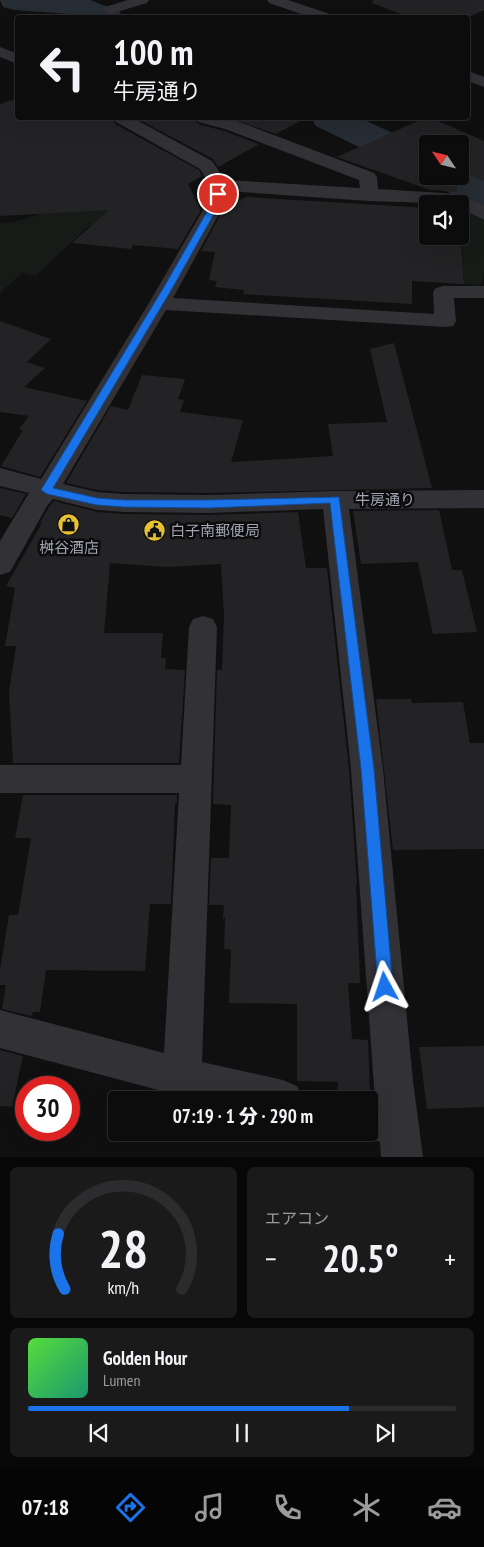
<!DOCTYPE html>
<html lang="ja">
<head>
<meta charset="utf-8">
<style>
	:root { --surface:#0c0c0d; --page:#1a1a1b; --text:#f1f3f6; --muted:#9a9b9d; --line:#2c2c2e; --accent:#1a73e8 }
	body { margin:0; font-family:"PT Sans Narrow","Noto Sans JP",sans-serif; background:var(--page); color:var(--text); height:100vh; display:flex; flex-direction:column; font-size:19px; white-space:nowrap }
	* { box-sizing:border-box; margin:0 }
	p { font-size:16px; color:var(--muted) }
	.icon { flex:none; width:28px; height:28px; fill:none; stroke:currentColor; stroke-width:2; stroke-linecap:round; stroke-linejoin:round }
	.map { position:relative; height:1157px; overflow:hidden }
	.panel { display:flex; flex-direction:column; gap:10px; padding:10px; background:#070707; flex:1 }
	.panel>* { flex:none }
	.banner { position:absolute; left:15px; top:15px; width:455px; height:105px; border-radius:5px; box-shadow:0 5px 20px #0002,0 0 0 1px var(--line); background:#0c0c0d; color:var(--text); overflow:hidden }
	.needle { width:32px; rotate:305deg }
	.fabs { position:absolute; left:419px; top:135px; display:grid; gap:10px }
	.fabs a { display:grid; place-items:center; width:50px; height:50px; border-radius:5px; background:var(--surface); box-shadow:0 5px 20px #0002,0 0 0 1px var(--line); font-size:25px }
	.speed { position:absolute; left:15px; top:1076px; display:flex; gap:10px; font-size:25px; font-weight:700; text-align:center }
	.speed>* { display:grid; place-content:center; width:65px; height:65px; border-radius:50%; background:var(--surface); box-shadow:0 5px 20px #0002,0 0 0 1px var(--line); line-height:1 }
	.speed .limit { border:8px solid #d22; background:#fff; color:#111 }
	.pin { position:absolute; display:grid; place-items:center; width:42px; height:42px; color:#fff; margin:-21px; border:2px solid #fff; border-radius:50%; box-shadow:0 1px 5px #0007 }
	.me { position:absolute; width:55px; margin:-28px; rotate:355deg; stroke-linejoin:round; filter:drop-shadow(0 0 4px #0008) }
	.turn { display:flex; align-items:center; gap:18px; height:105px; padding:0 15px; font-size:22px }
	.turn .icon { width:65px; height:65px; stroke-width:2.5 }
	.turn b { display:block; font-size:35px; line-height:42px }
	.big { font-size:38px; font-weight:800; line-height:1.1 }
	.panel .tile { flex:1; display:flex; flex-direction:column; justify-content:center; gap:8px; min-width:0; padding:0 18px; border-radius:8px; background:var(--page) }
	.panel .dial { align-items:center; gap:0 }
	.dial svg { height:130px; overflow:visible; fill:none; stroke:var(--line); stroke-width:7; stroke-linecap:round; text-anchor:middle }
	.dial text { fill:var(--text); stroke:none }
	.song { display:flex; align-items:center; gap:15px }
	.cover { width:60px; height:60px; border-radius:8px; background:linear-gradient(135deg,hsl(110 70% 55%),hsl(160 70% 35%)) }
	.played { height:5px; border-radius:2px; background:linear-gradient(90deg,var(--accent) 75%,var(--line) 75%) }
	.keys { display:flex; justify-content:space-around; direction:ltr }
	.heat { display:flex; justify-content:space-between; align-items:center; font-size:28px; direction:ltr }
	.panel .tiles { flex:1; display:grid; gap:10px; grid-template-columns:1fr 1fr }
	.tile:last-child { grid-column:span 2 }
	.trip { position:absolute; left:108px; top:1091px; width:270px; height:50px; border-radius:5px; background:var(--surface); box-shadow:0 5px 20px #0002,0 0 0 1px var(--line); font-weight:800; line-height:50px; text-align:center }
	.tab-bar { display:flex; height:80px; justify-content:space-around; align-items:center; background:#050505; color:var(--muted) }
	.tab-bar .icon { width:35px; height:35px }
	.tab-bar .current { color:var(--accent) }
	.tab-bar b { font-size:22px; color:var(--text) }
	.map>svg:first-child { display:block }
	.green { fill:#161b18 }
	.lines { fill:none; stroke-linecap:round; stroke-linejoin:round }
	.river { fill:#272d34; fill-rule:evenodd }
	.building { fill:#232325 }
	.minor { fill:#313136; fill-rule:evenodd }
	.route { fill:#1a73e8; stroke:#114b97 }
	.labels { text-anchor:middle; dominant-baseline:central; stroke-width:5; stroke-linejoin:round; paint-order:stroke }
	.street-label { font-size:15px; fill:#a2a4b1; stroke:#0b0b0c }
	.poi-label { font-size:15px; fill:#a2a4b1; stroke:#0b0b0c; text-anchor:start }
</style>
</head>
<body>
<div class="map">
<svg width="484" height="1157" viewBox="0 0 484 1157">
	<rect width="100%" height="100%" fill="#101011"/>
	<path class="green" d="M 80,201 L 101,210 L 115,210 L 106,227 L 89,226 L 35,276 L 22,273 L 0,293 L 0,224 L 22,220 Z
		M 460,207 L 484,221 L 484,271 L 481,285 L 464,284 Z"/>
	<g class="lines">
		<path class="river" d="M 0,0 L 90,0 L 119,11 L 123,18 L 77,18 L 69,14 L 14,10 L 3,7 Z
			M 311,118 L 360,118 L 428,149 L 428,176 L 460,176 L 460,166 L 484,176 L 484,206 C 466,201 442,193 431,177 L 414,174 L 316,126 Z"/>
	</g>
	<path class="building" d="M 373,0 L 484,0 L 484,10 L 467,18 L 411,18 L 372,3 Z
		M 18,98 L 18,118 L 112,118 L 115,124 L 199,170 L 202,176 L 188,184 L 201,210 L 178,249 L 133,245 L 131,249 L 72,243 L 109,210 L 0,216 L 0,104 Z
		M 136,118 L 194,118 L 198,124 L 224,131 L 259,144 L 218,167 L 213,159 Z
		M 229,118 L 306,118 L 276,134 Z
		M 425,118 L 431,118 L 484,141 L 484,181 L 460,170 L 460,144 L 428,144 L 428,176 L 456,176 L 457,192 L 430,190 L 337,157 Z
		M 247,197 L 428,208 L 428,236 L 460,236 L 460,229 L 464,284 L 412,281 L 412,304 L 243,294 L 244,290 L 215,287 L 217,281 L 209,280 L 215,252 L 201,251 L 225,206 Z
		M 0,321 L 51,339 L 27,362 L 45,368 L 24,387 L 87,401 L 40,477 L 1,466 L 23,430 L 19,429 L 29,416 L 0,412 Z
		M 394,343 L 432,488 L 209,493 L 124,492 L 97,490 L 66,483 L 111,406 L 128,410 L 142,375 L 185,379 L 178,399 L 184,400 L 180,412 L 243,420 L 231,462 L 333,456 L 328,424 L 387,422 L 370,349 Z
		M 0,488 L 26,494 L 12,518 L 0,515 Z
		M 54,501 L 97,512 L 124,514 L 209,515 L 298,512 L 306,568 L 327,568 L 349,769 L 357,884 L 356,884 L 360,983 L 348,983 L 352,1039 L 368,1040 L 370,1093 L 338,1092 L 338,1082 L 297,1081 L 297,1004 L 229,1003 L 231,950 L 224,949 L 225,918 L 223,918 L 224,905 L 209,905 L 211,858 L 229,858 L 231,805 L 213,804 L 217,670 L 222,670 L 224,615 L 221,564 L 167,567 L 110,563 L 104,633 L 163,633 L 161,658 L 166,658 L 165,669 L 185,670 L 179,763 L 13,763 L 9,692 L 16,646 L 5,646 L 15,588 L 6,586 L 42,523 L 40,523 L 49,507 Z
		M 439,510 L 452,570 L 462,570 L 477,632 L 433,634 L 418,562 L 361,564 L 353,511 Z
		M 376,699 L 411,699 L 412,703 L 463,702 L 470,743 L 484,743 L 484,849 L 393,850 Z
		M 23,795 L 177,795 L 177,803 L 175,803 L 171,904 L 150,904 L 145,971 L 46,970 L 40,1012 L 33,1012 L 32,1016 L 2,1009 L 6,985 L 0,985 L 0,970 L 9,915 L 18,915 L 31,838 L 15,838 Z
		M 484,1046 L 484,1107 L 427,1109 L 419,1047 Z
		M 0,1050 L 23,1056 L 12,1107 L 0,1106 Z"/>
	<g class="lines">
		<path class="minor" d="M 128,0 L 149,0 L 147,3 L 110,14 L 103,10 L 105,7 Z
			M 267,0 L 288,0 L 333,15 L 335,18 L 313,18 L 269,3 Z
			M 0,47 L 18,54 L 18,64 L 0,57 Z
			M 468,71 L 484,77 L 484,87 L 468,81 Z
			M 114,118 L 133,118 L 212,161 L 225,180 L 360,188 L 359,180 L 225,129 L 198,122 L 196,118 L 222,118 L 237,121 L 374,173 L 377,177 L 378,189 L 460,194 L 484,206 L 484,220 L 460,208 L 460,204 L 369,201 L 227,191 L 225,203 L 173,298 L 434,314 L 433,292 L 436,288 L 443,286 L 484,286 L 484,298 L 454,298 L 456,321 L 453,326 L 445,327 L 166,310 L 63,484 L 97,492 L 124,494 L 209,495 L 335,491 L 484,490 L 484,508 L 349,509 L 383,769 L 413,1081 L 423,1157 L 381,1157 L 380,1142 L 354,1132 L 369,1132 L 369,1100 L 366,1100 L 375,1100 L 351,769 L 323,509 L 209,513 L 124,512 L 97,510 L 53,499 L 47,506 L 10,572 L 0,575 L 0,541 L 29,493 L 0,486 L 0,468 L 41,479 L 149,303 L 207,203 L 208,197 L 208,182 L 200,169 L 116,122 Z
			M 203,616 L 213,619 L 217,627 L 202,1062 L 283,1080 L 297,1086 L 303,1100 L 196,1100 L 0,1048 L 0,1010 L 164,1053 L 179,793 L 0,793 L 0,765 L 181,765 L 189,627 L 193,619 Z"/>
	</g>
	<path class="route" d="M 216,192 L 222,194 L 220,203 L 173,287 L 53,488 L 97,498 L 124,500 L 209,500 L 339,497 L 374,769 L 393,987 L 391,992 L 385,994 L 380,992 L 378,987 L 361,769 L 330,503 L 209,508 L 124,507 L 97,505 L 47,494 L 41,490 L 164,287 L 212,203 Z"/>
	<defs>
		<symbol id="shop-disc" viewBox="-11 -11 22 22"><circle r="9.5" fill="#e6c133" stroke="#0b0b0c"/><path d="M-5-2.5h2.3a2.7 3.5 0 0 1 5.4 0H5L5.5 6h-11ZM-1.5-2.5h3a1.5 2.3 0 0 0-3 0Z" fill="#111"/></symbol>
		<symbol id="civic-disc" viewBox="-11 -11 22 22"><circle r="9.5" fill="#e6c133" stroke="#0b0b0c"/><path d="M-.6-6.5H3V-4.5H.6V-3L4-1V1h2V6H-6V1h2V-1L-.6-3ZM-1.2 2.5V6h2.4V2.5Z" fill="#111"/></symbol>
	</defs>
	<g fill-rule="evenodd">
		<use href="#shop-disc" x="56" y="512" width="25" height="25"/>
		<use href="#civic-disc" x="142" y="518" width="25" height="25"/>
	</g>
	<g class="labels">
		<g class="street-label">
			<text x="385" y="499">牛房通り</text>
		</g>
		<g class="poi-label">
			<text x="170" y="530">白子南郵便局</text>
			<text x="69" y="547" text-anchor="middle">桝谷酒店</text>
		</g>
	</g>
</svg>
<div class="fabs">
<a><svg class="needle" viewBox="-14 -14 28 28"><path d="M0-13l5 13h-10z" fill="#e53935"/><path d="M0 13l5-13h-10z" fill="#9a9b9d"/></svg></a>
<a><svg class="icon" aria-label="sound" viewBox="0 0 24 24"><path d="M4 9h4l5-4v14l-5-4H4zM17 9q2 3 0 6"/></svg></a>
</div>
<div class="speed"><div class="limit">30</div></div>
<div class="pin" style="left:218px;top:194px;background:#d93025"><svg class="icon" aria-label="arrive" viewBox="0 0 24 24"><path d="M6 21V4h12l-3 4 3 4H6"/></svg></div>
<svg class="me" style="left:385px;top:987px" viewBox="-20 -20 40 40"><path d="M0-17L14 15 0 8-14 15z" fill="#1a73e8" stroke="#fff" stroke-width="4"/></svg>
<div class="trip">07:19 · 1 分 · 290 m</div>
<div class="banner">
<div class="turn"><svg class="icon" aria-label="left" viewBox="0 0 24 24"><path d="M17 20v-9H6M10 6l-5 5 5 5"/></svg><div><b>100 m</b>牛房通り</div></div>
</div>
</div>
<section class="panel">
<div class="tiles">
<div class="tile dial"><svg viewBox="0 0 100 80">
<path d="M14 69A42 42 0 1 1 86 69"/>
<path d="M14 69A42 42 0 0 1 10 35" stroke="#1a73e8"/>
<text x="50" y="56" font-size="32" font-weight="700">28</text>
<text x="50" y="72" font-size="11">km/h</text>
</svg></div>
<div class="tile"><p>エアコン</p>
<div class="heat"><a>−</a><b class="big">20.5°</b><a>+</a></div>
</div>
<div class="tile">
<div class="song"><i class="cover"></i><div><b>Golden Hour</b><p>Lumen</p></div></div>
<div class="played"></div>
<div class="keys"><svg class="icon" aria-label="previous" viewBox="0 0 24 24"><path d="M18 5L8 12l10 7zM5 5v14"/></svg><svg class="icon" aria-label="pause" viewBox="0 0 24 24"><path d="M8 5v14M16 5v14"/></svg><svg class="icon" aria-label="next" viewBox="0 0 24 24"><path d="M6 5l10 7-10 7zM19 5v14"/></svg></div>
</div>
</div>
</section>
<nav class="tab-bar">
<b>07:18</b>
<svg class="icon current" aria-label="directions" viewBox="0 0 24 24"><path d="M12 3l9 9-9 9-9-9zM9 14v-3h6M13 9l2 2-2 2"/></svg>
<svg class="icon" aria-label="music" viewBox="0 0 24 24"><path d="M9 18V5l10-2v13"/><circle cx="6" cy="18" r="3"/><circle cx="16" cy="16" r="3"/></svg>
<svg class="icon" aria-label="phone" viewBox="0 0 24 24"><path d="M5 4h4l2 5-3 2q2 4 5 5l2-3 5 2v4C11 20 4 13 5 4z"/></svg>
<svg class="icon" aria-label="climate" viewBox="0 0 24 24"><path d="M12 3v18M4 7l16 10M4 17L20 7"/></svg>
<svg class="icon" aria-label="car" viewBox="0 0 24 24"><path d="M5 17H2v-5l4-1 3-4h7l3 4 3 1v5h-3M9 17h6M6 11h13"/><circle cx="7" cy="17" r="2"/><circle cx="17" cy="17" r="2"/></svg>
</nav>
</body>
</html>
